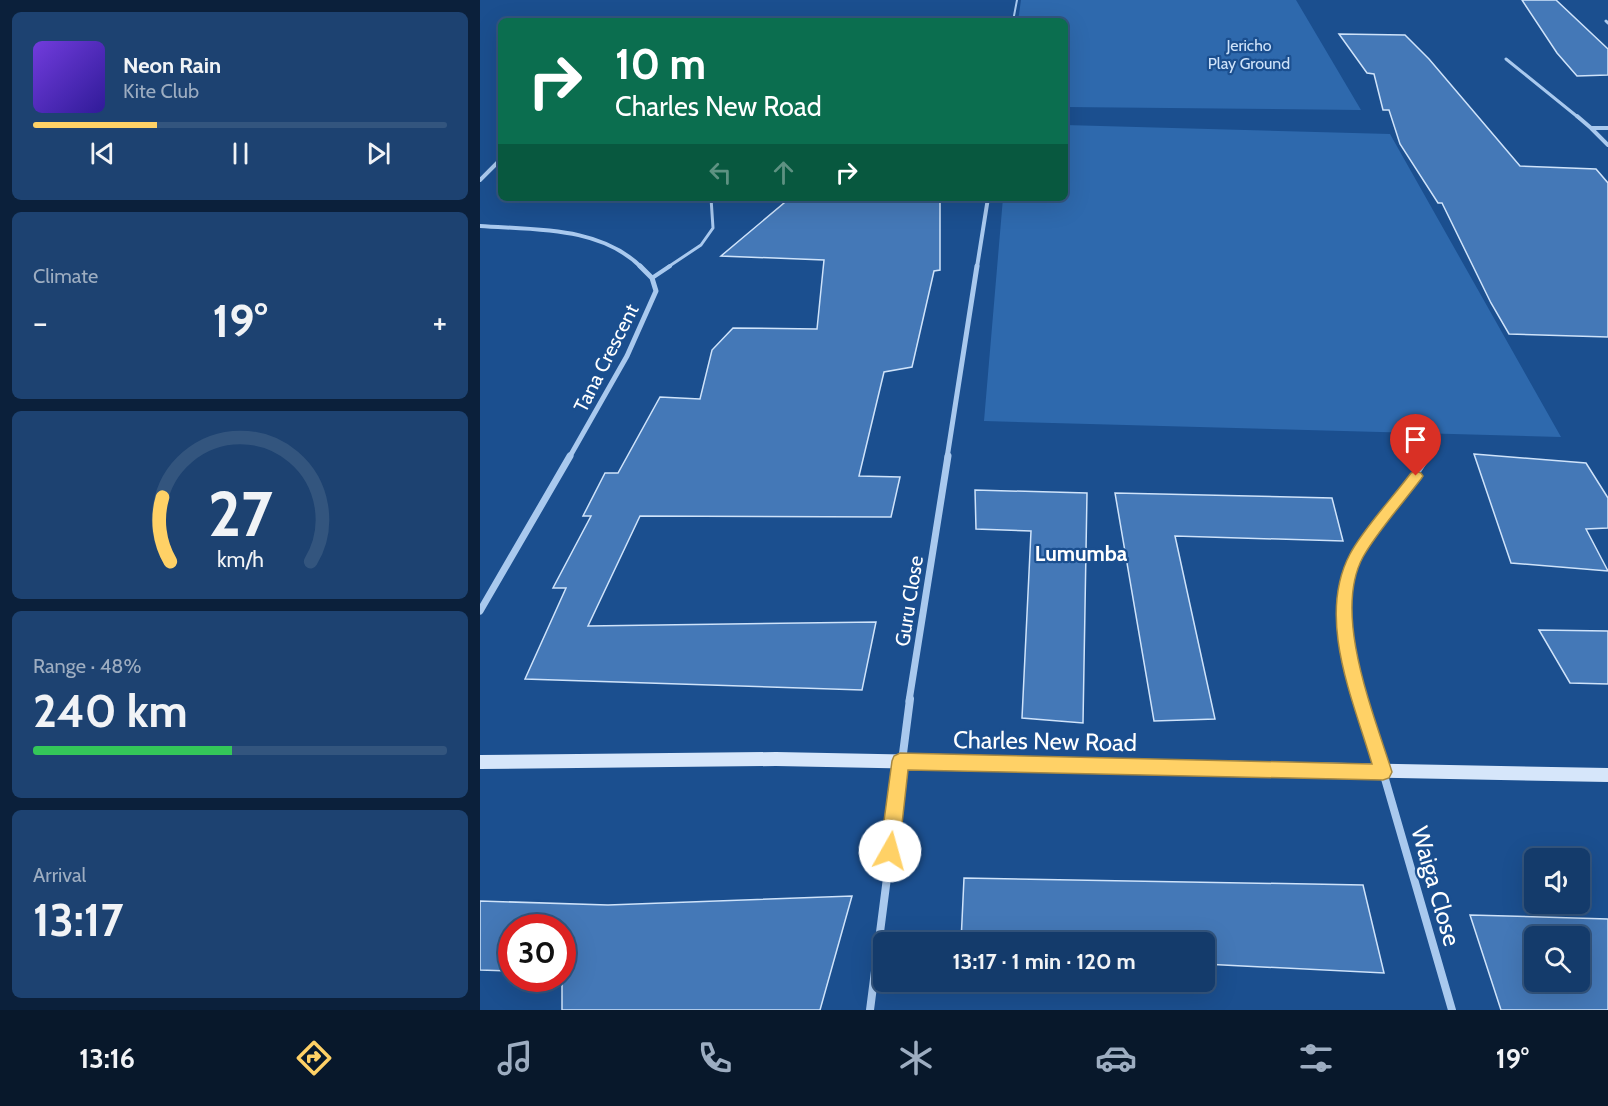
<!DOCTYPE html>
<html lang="en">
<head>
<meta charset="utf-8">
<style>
	:root { --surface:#143b6b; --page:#1d4271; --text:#f1f3f6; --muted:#9dadc1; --line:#33557e; --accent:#ffd166 }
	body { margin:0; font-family:Cabin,sans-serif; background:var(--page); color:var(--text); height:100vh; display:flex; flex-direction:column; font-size:22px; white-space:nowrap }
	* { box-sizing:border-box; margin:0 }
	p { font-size:20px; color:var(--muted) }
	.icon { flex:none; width:33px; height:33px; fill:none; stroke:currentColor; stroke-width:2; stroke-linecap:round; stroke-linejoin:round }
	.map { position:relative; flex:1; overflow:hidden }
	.drawer { display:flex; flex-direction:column; gap:12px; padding:12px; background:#0b203b; width:480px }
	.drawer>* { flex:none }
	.hud { position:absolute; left:18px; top:18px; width:570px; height:183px; border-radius:9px; box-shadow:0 6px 24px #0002,0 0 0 2px var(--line); background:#0b6e4f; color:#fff; overflow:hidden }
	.controls { position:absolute; left:1044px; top:848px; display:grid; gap:12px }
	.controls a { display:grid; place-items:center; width:66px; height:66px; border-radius:9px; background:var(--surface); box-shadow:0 6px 24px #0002,0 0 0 2px var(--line); font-size:30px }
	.speed { position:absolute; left:18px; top:914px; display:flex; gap:12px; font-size:30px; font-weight:700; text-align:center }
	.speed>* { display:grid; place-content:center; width:78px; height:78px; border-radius:50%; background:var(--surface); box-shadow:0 6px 24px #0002,0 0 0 2px var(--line); line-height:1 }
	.speed .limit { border:9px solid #d22; background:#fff; color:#111 }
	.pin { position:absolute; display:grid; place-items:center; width:51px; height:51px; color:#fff; margin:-62px -26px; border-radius:50% 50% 50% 0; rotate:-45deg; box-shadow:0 0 6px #0007 }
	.pin .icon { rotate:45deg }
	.me { position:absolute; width:66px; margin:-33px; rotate:7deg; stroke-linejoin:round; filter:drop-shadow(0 0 4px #0008) }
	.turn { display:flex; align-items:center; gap:21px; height:126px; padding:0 18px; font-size:27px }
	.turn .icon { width:78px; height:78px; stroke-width:2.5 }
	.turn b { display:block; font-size:42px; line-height:51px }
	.lanes { display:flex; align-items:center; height:57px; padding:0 18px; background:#0003; justify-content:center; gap:30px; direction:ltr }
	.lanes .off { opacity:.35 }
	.big { font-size:45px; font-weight:800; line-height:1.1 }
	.drawer .widget { flex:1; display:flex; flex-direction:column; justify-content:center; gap:9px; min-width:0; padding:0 21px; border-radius:9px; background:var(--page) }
	.drawer .dial { align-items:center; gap:0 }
	.dial svg { height:156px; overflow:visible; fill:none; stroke:var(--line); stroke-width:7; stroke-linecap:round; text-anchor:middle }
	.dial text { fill:var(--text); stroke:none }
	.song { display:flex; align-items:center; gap:18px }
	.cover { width:72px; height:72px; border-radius:9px; background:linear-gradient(135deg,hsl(260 70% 55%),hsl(250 70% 35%)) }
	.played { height:6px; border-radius:3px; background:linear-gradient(90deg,var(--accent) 30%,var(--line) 30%) }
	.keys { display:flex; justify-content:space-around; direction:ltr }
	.heat { display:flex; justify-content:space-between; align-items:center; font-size:33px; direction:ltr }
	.charge { height:9px; border-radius:4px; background:linear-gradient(90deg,#34c759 48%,var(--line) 0) }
	.trip { position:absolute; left:393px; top:932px; width:342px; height:60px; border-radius:9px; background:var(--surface); box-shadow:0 6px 24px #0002,0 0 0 2px var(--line); font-weight:800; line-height:60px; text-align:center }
	.tabs { display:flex; height:96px; justify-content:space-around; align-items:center; background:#08182b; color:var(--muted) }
	.tabs .icon { width:42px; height:42px }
	.tabs .current { color:var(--accent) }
	.tabs b { font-size:27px; color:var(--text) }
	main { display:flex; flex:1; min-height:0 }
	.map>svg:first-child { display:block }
	.green { fill:#2e69ad }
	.building { fill:#4478b7; stroke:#cfe3fa; stroke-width:1.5; fill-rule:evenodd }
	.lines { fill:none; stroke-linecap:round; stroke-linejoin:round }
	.lane-far4 { stroke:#a9c9ee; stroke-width:2 }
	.lane-far3 { stroke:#a9c9ee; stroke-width:3 }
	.lane-far2 { stroke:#a9c9ee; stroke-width:4 }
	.lane-far1 { stroke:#a9c9ee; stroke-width:4.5 }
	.lane { stroke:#a9c9ee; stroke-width:6 }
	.street-far4 { stroke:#a9c9ee; stroke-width:3 }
	.street-far3 { stroke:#a9c9ee; stroke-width:4 }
	.street-far2 { stroke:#a9c9ee; stroke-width:5 }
	.street-far1 { stroke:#a9c9ee; stroke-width:7 }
	.street { stroke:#a9c9ee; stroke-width:8 }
	.secondary { fill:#d6e6fa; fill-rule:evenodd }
	.route { fill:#ffd166; stroke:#a68842; stroke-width:1.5 }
	.labels { text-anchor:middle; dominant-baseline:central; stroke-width:4.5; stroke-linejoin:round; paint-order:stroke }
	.far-park-label { font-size:16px; fill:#cfe3fa; stroke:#1b4f8f }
	.street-label { font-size:20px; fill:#fff; stroke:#1b4f8f }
	.neighbourhood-label { font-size:21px; font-weight:bold; fill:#fff; stroke:#1b4f8f }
	.near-street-label { font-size:24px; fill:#fff; stroke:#1b4f8f }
</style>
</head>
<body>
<main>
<section class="drawer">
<div class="widget">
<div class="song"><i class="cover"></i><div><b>Neon Rain</b><p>Kite Club</p></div></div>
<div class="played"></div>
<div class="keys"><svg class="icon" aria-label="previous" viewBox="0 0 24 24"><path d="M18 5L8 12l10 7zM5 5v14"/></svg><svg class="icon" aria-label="pause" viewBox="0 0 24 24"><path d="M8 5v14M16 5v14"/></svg><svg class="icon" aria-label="next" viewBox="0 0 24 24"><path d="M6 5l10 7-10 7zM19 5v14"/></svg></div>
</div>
<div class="widget"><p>Climate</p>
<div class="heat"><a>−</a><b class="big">19°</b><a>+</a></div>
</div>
<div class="widget dial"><svg viewBox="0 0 100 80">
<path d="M14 69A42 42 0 1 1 86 69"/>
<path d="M14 69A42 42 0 0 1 10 36" stroke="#ffd166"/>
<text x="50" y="56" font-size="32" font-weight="700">27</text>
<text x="50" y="72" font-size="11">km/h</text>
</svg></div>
<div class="widget"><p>Range · 48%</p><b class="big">240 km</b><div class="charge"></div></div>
<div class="widget"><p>Arrival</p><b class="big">13:17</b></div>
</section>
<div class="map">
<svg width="1128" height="1010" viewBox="0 0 1128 1010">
	<rect width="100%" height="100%" fill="#1b4f8f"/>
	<path class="green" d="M 541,0 L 816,0 L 881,110 L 585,107 L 585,21 L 538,21 Z
		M 585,125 L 910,134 L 1081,437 L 504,421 L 523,198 L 585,198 Z"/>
	<path class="building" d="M 1042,0 L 1076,0 L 1128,49 L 1128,75 L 1097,76 L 1077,53 Z
		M 859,34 L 925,35 L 949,59 L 1040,166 L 1116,169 L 1128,183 L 1128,337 L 1029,334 L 1011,303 L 962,203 L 958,203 L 920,144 L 909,110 L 903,110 L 894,74 L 887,73 Z
		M 310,198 L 460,198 L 460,270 L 454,271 L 432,367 L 404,372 L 379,476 L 420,477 L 411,517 L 160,516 L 108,626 L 396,622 L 382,690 L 45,679 L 86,588 L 73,588 L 111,516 L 103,516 L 125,473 L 138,473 L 180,397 L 220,399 L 232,350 L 253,328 L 337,329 L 344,260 L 241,256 Z
		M 994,454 L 1106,463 L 1128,498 L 1128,528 L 1106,529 L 1128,571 L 1031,563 Z
		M 495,490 L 607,493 L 603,723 L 542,718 L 551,531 L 496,529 Z
		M 635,493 L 852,498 L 863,541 L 695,536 L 735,719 L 674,721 Z
		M 1059,630 L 1128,631 L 1128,684 L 1090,683 Z
		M 484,878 L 883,885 L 904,973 L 724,964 L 724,942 L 481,942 Z
		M 372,896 L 340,1010 L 82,1010 L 82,927 L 32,927 L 32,971 L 0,970 L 0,901 L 128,905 Z
		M 990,915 L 1128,919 L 1128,1010 L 1021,1010 ZM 1054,936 L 1100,936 L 1100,981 L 1054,981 Z"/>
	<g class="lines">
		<path class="lane-far4" d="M 533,21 L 537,0"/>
		<path class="lane-far3" d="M 188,267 L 221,245 L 233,228 L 231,198"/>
		<path class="lane-far2" d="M 172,278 L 190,266
			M 948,458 L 955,447"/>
		<path class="lane-far1" d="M 881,701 C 867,656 852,596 877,553 C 886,538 899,526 909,513 C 923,495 936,476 949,456"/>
		<path class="lane" d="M 880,699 L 902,769"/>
		<path class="street-far4" d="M 1126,21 L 1128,23
			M 1026,59 L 1099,118"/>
		<path class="street-far3" d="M 1097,116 L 1111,128
			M 1128,128 L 1111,128 L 1128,145
			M 0,180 L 21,159
			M 0,226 C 54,230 120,226 161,267
			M 497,267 L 508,198"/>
		<path class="street-far2" d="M 89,458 L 147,356 L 176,291 L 172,278 L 160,266
			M 467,458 L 497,266"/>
		<path class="street-far1" d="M 0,611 L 90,456
			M 429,701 L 468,456"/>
		<path class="street" d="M 903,772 L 972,1010
			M 390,1010 L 430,699"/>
		<path class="secondary" d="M 296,752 L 1128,768 L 1128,782 L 296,766 L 0,769 L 0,755 Z"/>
	</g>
	<path class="route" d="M 936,471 L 941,473 L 943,476 L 941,479 C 923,503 897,532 883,557 C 852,614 894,714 912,772 L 909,778 L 903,780 L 428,770 L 419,851 L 416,858 L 410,860 L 403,858 L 400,851 L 412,761 L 414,756 L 420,753 L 892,764 C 873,699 836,618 870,554 C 883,529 914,496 931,473 Z"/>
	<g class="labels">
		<g class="far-park-label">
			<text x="769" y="45">Jericho<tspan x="769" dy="18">Play Ground</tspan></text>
		</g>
		<g class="street-label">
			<text transform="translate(126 358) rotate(-63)">Tana Crescent</text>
			<text transform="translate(429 601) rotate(-81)">Guru Close</text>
		</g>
		<g class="neighbourhood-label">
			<text x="601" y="553">Lumumba</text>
		</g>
		<g class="near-street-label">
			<text transform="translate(565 741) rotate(1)">Charles New Road</text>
			<text transform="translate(956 886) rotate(74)">Waiga Close</text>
		</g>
	</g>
</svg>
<div class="controls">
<a><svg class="icon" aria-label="sound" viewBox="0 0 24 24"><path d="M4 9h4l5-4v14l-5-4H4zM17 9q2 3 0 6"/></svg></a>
<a><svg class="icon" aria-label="search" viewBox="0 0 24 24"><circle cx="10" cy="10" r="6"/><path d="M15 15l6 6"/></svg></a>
</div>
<div class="speed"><div class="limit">30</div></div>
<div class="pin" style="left:936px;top:476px;background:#d93025"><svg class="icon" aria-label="arrive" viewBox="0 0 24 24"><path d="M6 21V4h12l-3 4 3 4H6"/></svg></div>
<svg class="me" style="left:410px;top:851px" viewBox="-20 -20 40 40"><circle r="19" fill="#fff"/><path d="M0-13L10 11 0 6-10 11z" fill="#ffd166"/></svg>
<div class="trip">13:17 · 1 min · 120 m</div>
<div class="hud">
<div class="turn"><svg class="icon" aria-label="right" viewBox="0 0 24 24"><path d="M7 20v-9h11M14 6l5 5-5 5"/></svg><div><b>10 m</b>Charles New Road</div></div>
<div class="lanes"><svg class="icon off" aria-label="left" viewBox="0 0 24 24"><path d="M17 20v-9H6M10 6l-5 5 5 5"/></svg><svg class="icon off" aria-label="ahead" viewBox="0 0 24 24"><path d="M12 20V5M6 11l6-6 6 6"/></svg><svg class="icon" aria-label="right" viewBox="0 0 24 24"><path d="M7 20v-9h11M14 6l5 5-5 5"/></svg></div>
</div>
</div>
</main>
<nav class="tabs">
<b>13:16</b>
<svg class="icon current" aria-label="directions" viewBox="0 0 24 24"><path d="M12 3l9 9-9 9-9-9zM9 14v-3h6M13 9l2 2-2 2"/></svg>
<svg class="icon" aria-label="music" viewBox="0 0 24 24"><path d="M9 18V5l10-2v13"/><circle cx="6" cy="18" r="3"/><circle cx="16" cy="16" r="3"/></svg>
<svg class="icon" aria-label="phone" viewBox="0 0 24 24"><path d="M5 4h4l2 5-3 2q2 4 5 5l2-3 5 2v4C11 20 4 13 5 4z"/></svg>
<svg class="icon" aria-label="climate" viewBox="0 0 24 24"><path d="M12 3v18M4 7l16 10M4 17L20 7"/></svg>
<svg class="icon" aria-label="car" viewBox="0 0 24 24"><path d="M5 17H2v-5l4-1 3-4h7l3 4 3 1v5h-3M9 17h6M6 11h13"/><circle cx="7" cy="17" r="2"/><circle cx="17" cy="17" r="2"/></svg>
<svg class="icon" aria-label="filters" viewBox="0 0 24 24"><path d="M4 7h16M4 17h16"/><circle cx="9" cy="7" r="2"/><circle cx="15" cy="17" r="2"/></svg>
<b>19°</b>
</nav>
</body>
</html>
